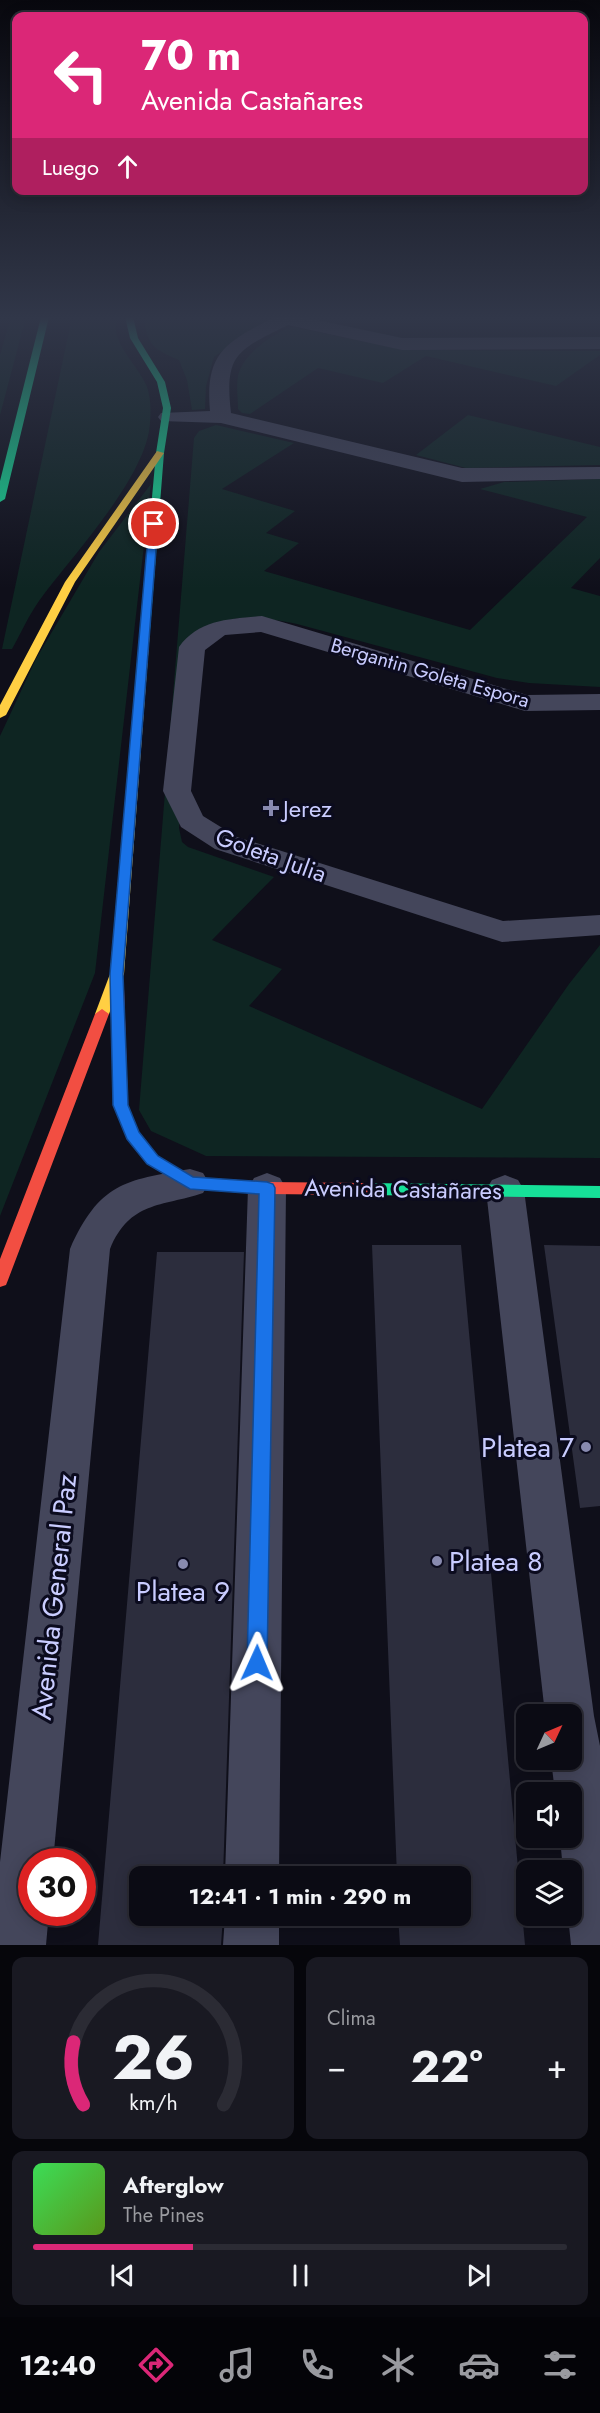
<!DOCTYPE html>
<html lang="es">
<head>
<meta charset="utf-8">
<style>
	:root { --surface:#0b0b14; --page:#191922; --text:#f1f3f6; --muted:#9a9ba0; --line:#2b2b34; --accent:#db2777 }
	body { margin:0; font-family:Jost,sans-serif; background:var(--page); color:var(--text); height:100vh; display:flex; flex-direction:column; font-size:22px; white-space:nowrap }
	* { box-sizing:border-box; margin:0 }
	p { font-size:20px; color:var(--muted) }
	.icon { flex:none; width:33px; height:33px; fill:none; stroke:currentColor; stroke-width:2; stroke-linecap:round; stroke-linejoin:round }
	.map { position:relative; height:1945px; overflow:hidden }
	.sheet { display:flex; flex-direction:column; gap:12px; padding:12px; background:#06060b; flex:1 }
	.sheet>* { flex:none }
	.banner { position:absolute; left:12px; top:12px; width:576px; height:183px; border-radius:12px; box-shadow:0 3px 15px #0003,0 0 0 2px var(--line); background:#db2777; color:#fff; overflow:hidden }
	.needle { width:39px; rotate:46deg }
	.tools { position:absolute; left:516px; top:1704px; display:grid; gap:12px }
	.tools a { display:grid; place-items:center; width:66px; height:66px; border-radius:12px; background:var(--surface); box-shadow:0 3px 15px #0003,0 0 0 2px var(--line); font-size:30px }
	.speed { position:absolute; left:18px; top:1848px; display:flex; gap:12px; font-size:30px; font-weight:700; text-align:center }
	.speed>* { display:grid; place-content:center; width:78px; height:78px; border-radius:50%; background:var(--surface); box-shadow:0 3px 15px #0003,0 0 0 2px var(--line); line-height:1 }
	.speed .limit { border:9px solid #d22; background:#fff; color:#111 }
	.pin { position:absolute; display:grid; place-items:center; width:51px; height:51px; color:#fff; margin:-26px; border:3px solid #fff; border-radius:50%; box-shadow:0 2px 6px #0007 }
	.me { position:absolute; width:66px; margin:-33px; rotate:1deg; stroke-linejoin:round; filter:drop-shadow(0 0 4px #0008) }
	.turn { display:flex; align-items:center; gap:21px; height:126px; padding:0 30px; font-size:27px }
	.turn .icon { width:78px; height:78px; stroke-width:2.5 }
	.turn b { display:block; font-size:42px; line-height:51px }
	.then { display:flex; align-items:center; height:57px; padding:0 30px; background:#0003; gap:12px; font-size:22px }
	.big { font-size:45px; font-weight:700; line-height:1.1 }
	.sheet .card { flex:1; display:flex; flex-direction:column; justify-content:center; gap:9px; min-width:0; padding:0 21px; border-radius:12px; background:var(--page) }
	.sheet .dial { align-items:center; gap:0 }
	.dial svg { height:156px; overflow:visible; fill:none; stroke:var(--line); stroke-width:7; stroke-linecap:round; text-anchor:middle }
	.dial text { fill:var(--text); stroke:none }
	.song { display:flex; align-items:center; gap:18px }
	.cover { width:72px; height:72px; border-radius:9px; background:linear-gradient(135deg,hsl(130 70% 55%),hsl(90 70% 35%)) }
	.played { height:6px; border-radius:3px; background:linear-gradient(90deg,var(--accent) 30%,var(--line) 30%) }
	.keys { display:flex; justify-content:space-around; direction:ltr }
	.heat { display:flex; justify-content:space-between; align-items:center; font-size:33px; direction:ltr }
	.sheet .tiles { flex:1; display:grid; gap:12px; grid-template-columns:1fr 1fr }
	.card:last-child { grid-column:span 2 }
	.trip { position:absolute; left:129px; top:1866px; width:342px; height:60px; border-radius:12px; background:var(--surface); box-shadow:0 3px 15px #0003,0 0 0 2px var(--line); font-weight:700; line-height:60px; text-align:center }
	.tabs { display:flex; height:96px; justify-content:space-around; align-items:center; background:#040408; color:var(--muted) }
	.tabs .icon { width:42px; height:42px }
	.tabs .active { color:var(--accent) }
	.tabs b { font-size:27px; color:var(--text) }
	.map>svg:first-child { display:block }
	.green { fill:#0e2522 }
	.building { fill:#2c2d3d }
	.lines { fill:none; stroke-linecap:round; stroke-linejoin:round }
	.street { fill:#44465b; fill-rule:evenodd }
	.fast { fill:#16e098; fill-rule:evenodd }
	.slow { fill:#ffcf43; fill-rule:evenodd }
	.jam { fill:#f24e42; fill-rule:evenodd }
	.route { fill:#1a73e8; stroke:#114b97; stroke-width:1.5 }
	.poi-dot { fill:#888aaf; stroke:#0b0b1e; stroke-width:2 }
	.labels { text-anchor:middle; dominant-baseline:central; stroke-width:6; stroke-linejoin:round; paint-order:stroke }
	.far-street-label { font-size:20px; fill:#c9ccff; stroke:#0b0b1e }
	.poi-label { font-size:24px; fill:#c9ccff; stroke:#0b0b1e; text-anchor:start }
	.street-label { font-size:24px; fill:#c9ccff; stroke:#0b0b1e }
	.near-poi-label { font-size:28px; fill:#c9ccff; stroke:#0b0b1e; text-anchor:end }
	.near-street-label { font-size:28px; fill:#c9ccff; stroke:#0b0b1e }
</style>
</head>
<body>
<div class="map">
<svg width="600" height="1945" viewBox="0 0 600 1945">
	<rect width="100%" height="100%" fill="#0f0f1a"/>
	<path class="green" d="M 11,317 L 26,317 L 0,415 L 0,355 Z
		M 72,317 L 117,317 C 109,343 139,365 147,387 C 151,398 151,412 150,423 C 147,477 71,557 39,601 C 29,615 21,633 12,649 L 2,649 Z
		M 144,317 L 259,317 L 265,321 L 214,357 L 206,386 L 205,409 L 192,410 L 187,380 L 179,360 C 155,350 146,345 144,317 Z
		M 293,327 L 404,350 L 600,351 L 600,355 L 556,386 L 426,356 L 383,383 L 318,368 L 250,414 L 242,413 L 238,409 C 238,398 236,386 238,376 C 242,355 274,332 293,327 Z
		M 468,415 L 600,447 L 600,465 L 466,468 L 416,455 Z
		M 216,425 L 294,443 L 222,489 L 295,511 L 266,533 L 299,543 L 264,571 L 470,630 L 587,517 L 480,489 L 504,482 L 600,479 L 600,558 L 571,588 L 600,596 L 600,687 L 529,683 L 497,678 L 297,624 C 255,616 227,611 192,639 L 179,828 L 182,842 L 188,847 L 274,877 L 212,940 L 282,969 L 249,1006 L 482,1109 L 569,984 L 600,945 L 600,1158 L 206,1156 L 151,1131 L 139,1110 L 194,438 L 199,431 Z
		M 151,484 L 95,973 L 0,1216 L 0,736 L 36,659 L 99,552 Z"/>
	<path class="building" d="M 372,1245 L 461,1245 L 525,1945 L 400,1945 L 398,1916 L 460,1916 L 460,1876 L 397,1876 Z
		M 544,1245 L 600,1246 L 600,1506 L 580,1508 Z
		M 157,1252 L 244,1252 L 223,1876 L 140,1876 L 140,1916 L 223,1916 L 221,1945 L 98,1945 Z"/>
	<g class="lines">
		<path class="street" d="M 269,317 L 303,317 L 402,338 L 600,337 L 600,349 L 402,350 L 288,325 C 238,350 224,353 231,413 L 462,468 L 600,467 L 600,479 L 462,482 L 221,423 L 161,421 L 158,417 L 161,413 L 210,411 C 205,355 224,343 271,319 Z
			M 262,616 L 527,695 L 600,694 L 600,710 L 525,711 L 261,632 L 225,635 L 205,650 L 191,791 L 203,816 L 237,837 L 503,921 L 600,915 L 600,935 L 502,942 L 215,849 L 181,827 L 163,791 L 179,647 C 199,619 231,619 262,616 Z
			M 190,1169 L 203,1173 L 209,1183 L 203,1193 C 161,1207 130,1201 110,1249 L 53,1862 L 32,1862 L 32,1912 L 49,1912 L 46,1945 L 0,1945 L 0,1862 L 70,1249 C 99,1184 124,1180 190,1169 Z
			M 267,1173 L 280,1178 L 286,1188 L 279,1876 L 225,1876 L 248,1188 L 254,1178 Z
			M 505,1175 L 518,1180 L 524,1190 L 594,1716 L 600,1746 L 600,1945 L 571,1945 L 568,1916 L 572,1916 L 572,1870 L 563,1870 L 560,1838 L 572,1838 L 572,1792 L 555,1792 L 551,1760 L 572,1760 L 572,1714 L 545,1714 L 486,1190 L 492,1180 Z
			M 225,1916 L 279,1916 L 279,1945 L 223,1945 Z"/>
		<path class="fast" d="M 41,317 L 49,317 L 5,499 L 0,502 L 0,481 Z
			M 125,317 L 133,317 L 138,338 L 165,382 L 171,408 L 164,453 L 150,630 L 145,633 L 140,630 L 156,453 L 163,408 L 157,382 L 130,338 Z
			M 365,1183 L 600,1186 L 600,1198 L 365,1195 L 360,1193 L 357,1189 L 360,1185 Z"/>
		<path class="slow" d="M 157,451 L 164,453 L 75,582 L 6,715 L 0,718 L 0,705 L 65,582 Z
			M 145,627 L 150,630 L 124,974 L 109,1014 L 102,1019 L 95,1014 L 110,974 L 140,630 Z"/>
		<path class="jam" d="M 117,984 L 124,989 L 128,1105 L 139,1133 L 157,1156 L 193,1177 L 267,1182 L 365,1183 L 370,1185 L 373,1189 L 370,1193 L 365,1195 L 267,1194 L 190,1189 L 147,1164 L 127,1139 L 114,1105 L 110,989 Z
			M 102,1009 L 109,1014 L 8,1280 L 6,1285 L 0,1287 L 0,1259 L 95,1014 Z"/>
	</g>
	<linearGradient id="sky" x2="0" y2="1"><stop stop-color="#08080e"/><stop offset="0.54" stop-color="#313749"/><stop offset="1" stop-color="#313749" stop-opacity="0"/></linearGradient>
	<rect width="600" height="589" fill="url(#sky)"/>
	<path class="route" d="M 154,521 L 158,524 L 123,974 L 128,1105 L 139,1132 L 158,1156 L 193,1177 L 267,1182 L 273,1184 L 275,1188 L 267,1663 L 264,1670 L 257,1673 L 250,1670 L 247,1663 L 259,1194 L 190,1189 L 147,1164 L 127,1139 L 113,1105 L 110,974 L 149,524 Z"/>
	<g class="poi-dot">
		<path d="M268 799h6v6h6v6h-6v6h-6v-6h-6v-6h6z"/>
		<circle cx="586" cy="1447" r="6"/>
		<circle cx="437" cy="1561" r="6"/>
		<circle cx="183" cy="1564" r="6"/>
	</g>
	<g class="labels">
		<g class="far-street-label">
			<text transform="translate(430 673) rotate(16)">Bergantin Goleta Espora</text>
		</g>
		<g class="poi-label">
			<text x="283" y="808">Jerez</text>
		</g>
		<g class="street-label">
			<text transform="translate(271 855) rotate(20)">Goleta Julia</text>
			<text transform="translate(403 1189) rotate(1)">Avenida Castañares</text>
		</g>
		<g class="near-poi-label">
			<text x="574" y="1447">Platea 7</text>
			<text x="449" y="1561" text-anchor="start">Platea 8</text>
			<text x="183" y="1591" text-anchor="middle">Platea 9</text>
		</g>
		<g class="near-street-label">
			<text transform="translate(54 1597) rotate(-84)">Avenida General Paz</text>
		</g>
	</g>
</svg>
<div class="tools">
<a><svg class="needle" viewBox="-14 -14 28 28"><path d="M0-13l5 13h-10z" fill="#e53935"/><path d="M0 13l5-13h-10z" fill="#9a9ba0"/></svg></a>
<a><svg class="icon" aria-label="sound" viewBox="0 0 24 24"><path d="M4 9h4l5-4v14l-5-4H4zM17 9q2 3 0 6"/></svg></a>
<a><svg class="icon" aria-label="layers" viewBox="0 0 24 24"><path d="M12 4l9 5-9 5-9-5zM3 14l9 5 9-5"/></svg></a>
</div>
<div class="speed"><div class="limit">30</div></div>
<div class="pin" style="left:154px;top:524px;background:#d93025"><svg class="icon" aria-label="arrive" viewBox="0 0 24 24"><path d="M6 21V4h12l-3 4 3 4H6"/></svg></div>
<svg class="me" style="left:257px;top:1663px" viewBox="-20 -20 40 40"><path d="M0-17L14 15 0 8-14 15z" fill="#1a73e8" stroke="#fff" stroke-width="4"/></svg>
<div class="trip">12:41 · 1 min · 290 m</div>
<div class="banner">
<div class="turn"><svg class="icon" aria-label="left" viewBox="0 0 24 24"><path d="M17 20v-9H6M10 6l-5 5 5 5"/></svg><div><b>70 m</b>Avenida Castañares</div></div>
<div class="then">Luego<svg class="icon" aria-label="ahead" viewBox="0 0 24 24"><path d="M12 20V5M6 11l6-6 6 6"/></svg></div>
</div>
</div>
<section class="sheet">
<div class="tiles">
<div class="card dial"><svg viewBox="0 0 100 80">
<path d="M14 69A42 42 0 1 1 86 69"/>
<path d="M14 69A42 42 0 0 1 9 37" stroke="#db2777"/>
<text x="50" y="56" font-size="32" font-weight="700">26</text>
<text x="50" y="72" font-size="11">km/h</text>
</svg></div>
<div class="card"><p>Clima</p>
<div class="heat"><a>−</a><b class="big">22°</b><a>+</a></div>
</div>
<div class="card">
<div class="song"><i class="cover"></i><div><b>Afterglow</b><p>The Pines</p></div></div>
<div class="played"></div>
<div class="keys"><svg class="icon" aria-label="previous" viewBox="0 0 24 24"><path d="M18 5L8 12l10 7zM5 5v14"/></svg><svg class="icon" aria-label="pause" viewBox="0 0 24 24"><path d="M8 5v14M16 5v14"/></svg><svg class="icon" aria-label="next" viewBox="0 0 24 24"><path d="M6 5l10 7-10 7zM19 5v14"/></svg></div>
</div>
</div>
</section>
<nav class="tabs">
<b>12:40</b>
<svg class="icon active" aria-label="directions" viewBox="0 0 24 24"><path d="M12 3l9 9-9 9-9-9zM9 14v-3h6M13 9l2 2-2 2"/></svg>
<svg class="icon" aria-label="music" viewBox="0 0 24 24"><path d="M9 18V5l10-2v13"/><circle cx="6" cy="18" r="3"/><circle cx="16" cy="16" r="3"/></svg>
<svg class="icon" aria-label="phone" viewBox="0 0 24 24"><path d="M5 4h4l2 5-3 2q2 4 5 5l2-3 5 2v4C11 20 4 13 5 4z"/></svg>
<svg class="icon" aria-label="climate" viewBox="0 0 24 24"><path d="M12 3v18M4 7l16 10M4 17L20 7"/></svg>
<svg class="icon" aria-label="car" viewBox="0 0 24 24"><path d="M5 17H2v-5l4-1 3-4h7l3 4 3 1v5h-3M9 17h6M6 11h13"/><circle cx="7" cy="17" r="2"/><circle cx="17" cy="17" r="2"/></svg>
<svg class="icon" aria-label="filters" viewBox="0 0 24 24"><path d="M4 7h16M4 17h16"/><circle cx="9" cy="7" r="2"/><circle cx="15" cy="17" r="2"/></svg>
</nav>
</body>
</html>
